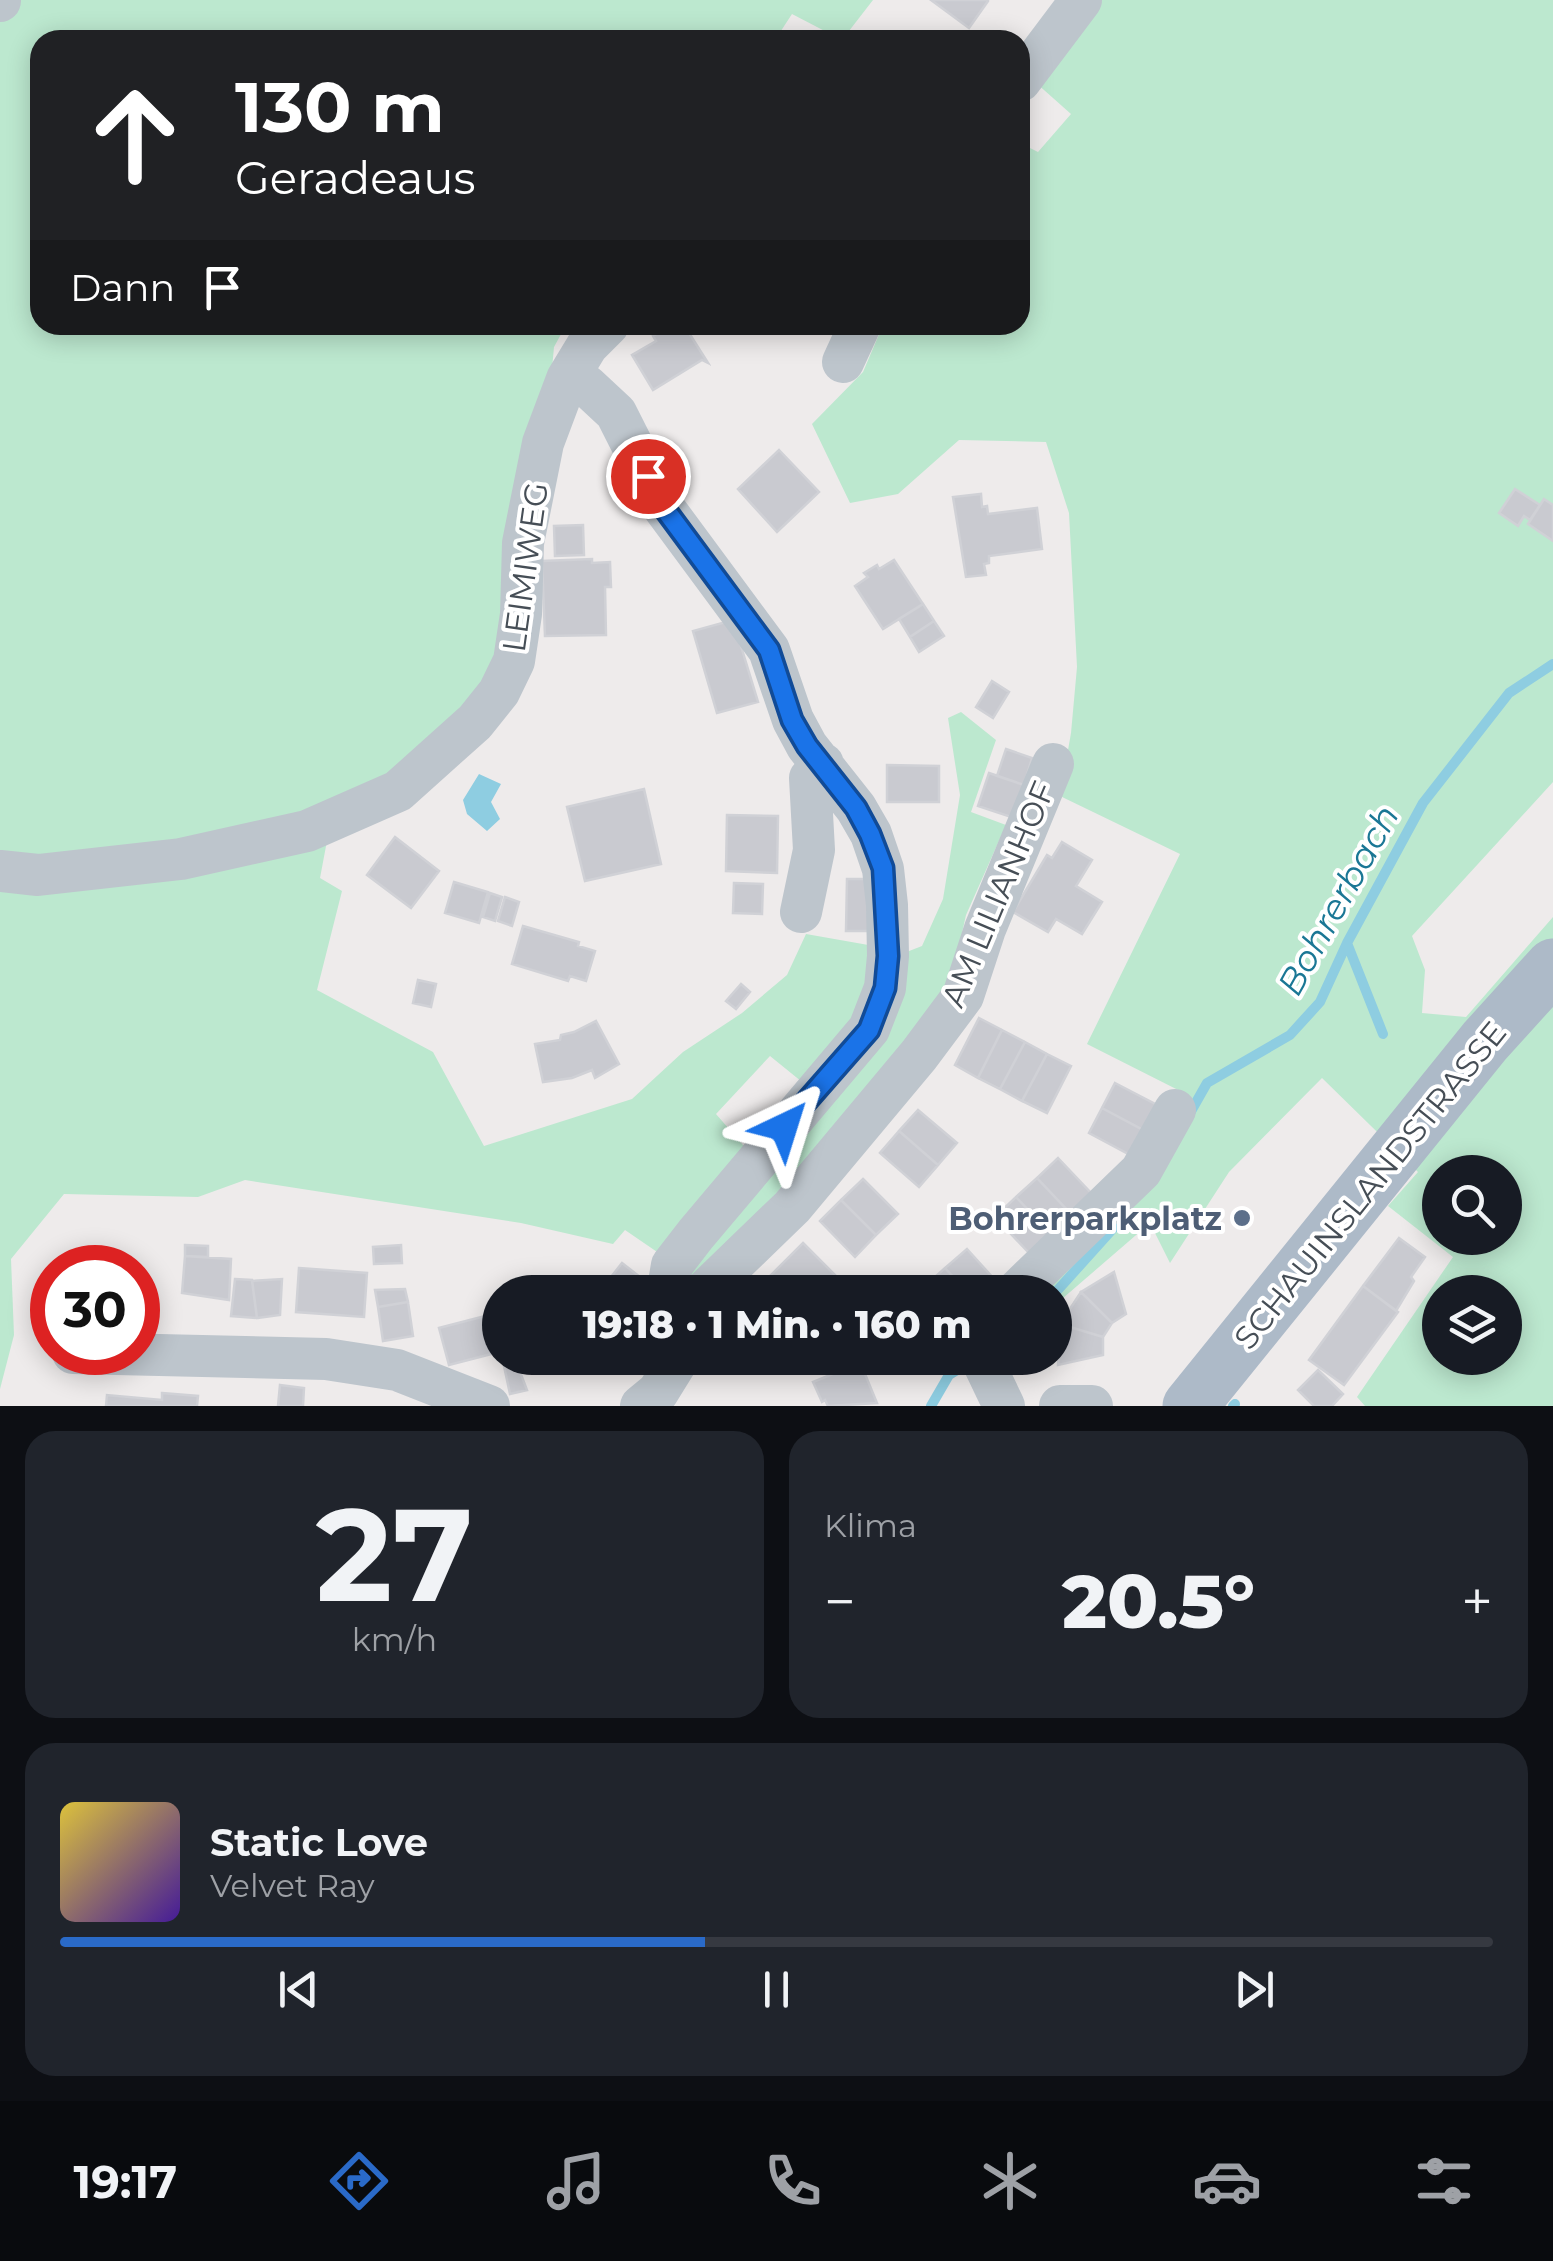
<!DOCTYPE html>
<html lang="de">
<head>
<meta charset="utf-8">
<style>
	:root { --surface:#171b24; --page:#20242c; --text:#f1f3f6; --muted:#9ea1a6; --line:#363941; --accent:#2a6ac8 }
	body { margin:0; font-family:Montserrat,sans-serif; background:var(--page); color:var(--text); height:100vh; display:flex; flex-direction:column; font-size:38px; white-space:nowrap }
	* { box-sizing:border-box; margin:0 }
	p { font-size:32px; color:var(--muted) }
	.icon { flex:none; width:55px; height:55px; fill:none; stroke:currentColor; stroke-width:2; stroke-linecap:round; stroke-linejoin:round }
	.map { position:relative; height:1406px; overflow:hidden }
	.details { display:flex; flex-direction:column; gap:25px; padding:25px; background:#0d0f14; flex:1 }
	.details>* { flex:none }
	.banner { position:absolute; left:30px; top:30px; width:1000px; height:305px; border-radius:30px; box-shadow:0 5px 25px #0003; background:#202124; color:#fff; overflow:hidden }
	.fabs { position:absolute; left:1422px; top:1155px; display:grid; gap:20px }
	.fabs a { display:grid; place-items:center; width:100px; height:100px; border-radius:50%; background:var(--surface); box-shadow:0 5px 25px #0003; font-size:50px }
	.speed { position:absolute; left:30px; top:1245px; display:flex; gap:20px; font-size:50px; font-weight:700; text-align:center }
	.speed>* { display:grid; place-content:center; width:130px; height:130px; border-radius:50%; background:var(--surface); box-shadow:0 5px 25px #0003; line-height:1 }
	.speed .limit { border:15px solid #d22; background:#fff; color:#111 }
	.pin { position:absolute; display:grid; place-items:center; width:85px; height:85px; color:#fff; margin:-42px; border:5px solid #fff; border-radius:50%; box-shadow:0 2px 10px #0007 }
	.me { position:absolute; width:110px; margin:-55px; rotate:41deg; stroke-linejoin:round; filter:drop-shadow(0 0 8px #0008) }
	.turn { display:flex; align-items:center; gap:35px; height:210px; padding:0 40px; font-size:45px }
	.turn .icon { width:130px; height:130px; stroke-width:2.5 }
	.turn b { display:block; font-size:70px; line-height:85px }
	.then { display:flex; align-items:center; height:95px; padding:0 40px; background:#0003; gap:20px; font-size:38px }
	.big { font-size:75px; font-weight:800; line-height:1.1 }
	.details .tile { flex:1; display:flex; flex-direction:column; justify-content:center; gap:15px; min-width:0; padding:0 35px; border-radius:30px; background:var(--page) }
	.details .dial { align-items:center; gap:0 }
	.dial b { font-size:130px; line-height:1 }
	.song { display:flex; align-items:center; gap:30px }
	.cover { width:120px; height:120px; border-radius:15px; background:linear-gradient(135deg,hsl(50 70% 55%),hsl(260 70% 35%)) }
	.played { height:10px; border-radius:5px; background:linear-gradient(90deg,var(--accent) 45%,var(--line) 45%) }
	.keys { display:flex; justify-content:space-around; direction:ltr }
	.heat { display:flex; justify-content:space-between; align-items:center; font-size:55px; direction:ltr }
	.details .tiles { flex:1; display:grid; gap:25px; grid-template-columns:1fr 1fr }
	.tile:last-child { grid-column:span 2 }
	.trip { position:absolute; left:482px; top:1275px; width:590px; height:100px; border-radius:50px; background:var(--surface); box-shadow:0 5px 25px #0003; font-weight:800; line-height:100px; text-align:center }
	.dock { display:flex; height:160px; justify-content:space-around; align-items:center; background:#090b0e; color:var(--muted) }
	.dock .icon { width:70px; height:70px }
	.dock .on { color:var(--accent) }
	.dock b { font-size:45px; color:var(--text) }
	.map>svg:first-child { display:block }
	.green { fill:#bce8cf; fill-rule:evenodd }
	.water { fill:#8ecde1 }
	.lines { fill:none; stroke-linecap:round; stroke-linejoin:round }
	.stream { stroke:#8ecde1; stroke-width:10 }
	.building { fill:#c9cad0; stroke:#d0d1d6; stroke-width:2.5 }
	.minor { stroke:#bdc5cc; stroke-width:42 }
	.major { stroke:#adbac8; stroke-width:55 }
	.route-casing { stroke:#114b97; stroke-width:25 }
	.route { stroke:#1a73e8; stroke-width:18 }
	.service-dot { fill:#5c6f8a; stroke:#fff; stroke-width:4 }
	.labels { text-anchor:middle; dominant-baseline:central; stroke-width:8; stroke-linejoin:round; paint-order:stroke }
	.street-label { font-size:32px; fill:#464e56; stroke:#fff }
	.service-label { font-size:32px; font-weight:bold; fill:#4e5e75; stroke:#fff; text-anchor:end }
	.water-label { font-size:35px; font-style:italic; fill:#1a7795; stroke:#fff }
</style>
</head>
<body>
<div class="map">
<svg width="1553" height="1406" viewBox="0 0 1553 1406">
	<rect width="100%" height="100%" fill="#eeebeb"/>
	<path class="green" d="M 0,0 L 873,0 L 842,40 L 792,14 L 775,40 L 40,40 L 40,325 L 566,325 L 554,347 L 549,402 L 492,689 L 392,781 L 333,809 L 320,878 L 342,891 L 317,990 L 433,1052 L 484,1146 L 632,1099 L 683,1052 L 742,1013 L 787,975 L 806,934 L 874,946 L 865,1016 L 807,1086 L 770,1056 L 716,1114 L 749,1152 L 663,1256 L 625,1230 L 613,1244 L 521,1223 L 245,1180 L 198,1197 L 64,1194 L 11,1259 L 14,1335 L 0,1389 Z
		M 1093,0 L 1553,0 L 1553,782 L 1412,936 L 1425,970 L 1422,1013 L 1466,1017 L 1553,917 L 1553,1406 L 1365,1406 L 1357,1397 L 1453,1257 L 1388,1206 L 1418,1172 L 1322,1078 L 1229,1172 L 1170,1263 L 1150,1223 L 1055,1305 L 1055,1292 L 1032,1292 L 1190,1096 L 1087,1044 L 1180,854 L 1060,796 L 1071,733 L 1077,667 L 1069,513 L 1046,442 L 959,440 L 898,494 L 850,503 L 812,424 L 863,372 L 883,325 L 1020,325 L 1020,143 L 1038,152 L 1071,114 L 1035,82 ZM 1440,1172 L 1505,1172 L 1505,1238 L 1440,1238 ZM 1440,1292 L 1505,1292 L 1505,1358 L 1440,1358 Z
		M 961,712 L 996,740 L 971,812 L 1006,825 L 966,915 L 949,992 L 698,1285 L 682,1273 L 904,953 L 922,946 L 943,899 L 960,795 L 948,718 Z"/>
	<path class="water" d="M 479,774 L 501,784 L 491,802 L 500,819 L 487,831 L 467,814 L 463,800 Z"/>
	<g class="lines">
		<path class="stream" d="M 1347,943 L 1383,1034
			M 1190,1113 L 1207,1083 L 1290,1035 L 1320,1002 L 1347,943 L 1423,803 L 1509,693 L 1553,664
			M 1055,1293 L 1128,1212
			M 931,1406 L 949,1375 L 973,1360
			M 1233,1406 L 1235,1404"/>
	</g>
	<path class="building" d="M 931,0 L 988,0 L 988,1 L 969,28 Z
		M 671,325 L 684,325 L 708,363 L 702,360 L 653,390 L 632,355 L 656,341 L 653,336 Z
		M 779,450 L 819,492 L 777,532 L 738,489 Z
		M 1515,489 L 1540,505 L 1530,520 L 1524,516 L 1518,526 L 1499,513 Z
		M 981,494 L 982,507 L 987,506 L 988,514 L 1037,508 L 1042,549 L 989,556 L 989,563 L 984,564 L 986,575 L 966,577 L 953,497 Z
		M 1544,499 L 1553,505 L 1553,541 L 1528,524 Z
		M 583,525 L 584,555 L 555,556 L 554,526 Z
		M 592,559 L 592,563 L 610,562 L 611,587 L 605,587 L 606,635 L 545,636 L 542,561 Z
		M 894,560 L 923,604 L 883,629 L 855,586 L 868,577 L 864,573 L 877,565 L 879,569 Z
		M 923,604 L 934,621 L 910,637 L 899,619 Z
		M 733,620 L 758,702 L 717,713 L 693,631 Z
		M 934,621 L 944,636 L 919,652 L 910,637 Z
		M 992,681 L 1009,692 L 993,718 L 976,707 Z
		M 1006,749 L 1032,758 L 1024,785 L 997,776 Z
		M 887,765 L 939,766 L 939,802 L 887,802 Z
		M 989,773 L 1024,785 L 1014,818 L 978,806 Z
		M 644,789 L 661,864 L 585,881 L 567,807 Z
		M 727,815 L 778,816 L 777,873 L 726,871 Z
		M 395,837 L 439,871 L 411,908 L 367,875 Z
		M 1062,842 L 1092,860 L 1076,886 L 1102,902 L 1082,934 L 1056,919 L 1048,932 L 1013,912 L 1047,855 L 1052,858 Z
		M 847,879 L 874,879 L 874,931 L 846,931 Z
		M 454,882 L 488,892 L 479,923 L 445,913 Z
		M 734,883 L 763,884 L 762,914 L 733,913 Z
		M 490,893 L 502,897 L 495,921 L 483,917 Z
		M 505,897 L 519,902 L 512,926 L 498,921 Z
		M 523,926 L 579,942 L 578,946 L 595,951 L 586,981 L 570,976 L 568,981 L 512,964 Z
		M 418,980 L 436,984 L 431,1007 L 413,1003 Z
		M 741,984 L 750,992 L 736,1009 L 726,1001 Z
		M 979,1018 L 1002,1030 L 978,1078 L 955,1065 Z
		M 596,1021 L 619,1064 L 595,1078 L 592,1070 L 572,1078 L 543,1082 L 535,1044 L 560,1040 L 561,1035 L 574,1032 Z
		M 1002,1030 L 1025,1042 L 1000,1089 L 978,1078 Z
		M 1025,1042 L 1047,1054 L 1022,1101 L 1000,1089 Z
		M 1047,1054 L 1071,1066 L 1047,1113 L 1022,1101 Z
		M 1115,1083 L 1161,1107 L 1147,1132 L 1102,1108 Z
		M 1102,1108 L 1147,1132 L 1134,1157 L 1089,1133 Z
		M 918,1110 L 957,1143 L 938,1165 L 899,1131 Z
		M 899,1131 L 938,1165 L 919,1187 L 880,1153 Z
		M 1058,1158 L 1092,1194 L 1071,1214 L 1037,1178 Z
		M 1037,1178 L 1071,1214 L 1050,1233 L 1016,1197 Z
		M 863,1179 L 898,1214 L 876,1235 L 841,1200 Z
		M 1016,1197 L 1050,1233 L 1029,1253 L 995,1217 Z
		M 841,1200 L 876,1235 L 855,1257 L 820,1221 Z
		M 1399,1238 L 1425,1257 L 1411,1277 L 1414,1281 L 1396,1311 L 1363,1286 Z
		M 803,1243 L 839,1279 L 825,1292 L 767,1292 L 760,1286 Z
		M 185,1245 L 208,1246 L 208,1257 L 185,1256 Z
		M 401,1245 L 402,1263 L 374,1264 L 373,1247 Z
		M 967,1249 L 1004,1290 L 1001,1292 L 967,1292 L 945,1268 Z
		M 185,1256 L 231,1259 L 229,1300 L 182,1293 Z
		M 622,1263 L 653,1287 L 648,1292 L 600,1291 Z
		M 299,1268 L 367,1273 L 364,1317 L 296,1312 Z
		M 945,1268 L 967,1292 L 929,1292 L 924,1287 Z
		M 1114,1272 L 1126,1314 L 1112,1323 L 1081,1292 Z
		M 235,1279 L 252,1280 L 257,1318 L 231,1316 Z
		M 282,1279 L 280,1315 L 257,1318 L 252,1281 Z
		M 1363,1286 L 1398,1312 L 1344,1385 L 1309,1360 Z
		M 405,1289 L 408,1302 L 378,1307 L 375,1290 Z
		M 1081,1292 L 1112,1323 L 1103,1337 L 1060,1324 Z
		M 408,1302 L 413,1336 L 383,1341 L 378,1307 Z
		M 485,1316 L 495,1353 L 449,1365 L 439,1328 Z
		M 1060,1324 L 1103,1337 L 1103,1355 L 1058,1365 Z
		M 847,1358 L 882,1358 L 885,1366 L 865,1374 L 877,1403 L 828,1406 L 825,1400 L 822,1402 L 813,1382 L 845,1369 L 841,1360 Z
		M 517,1364 L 527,1390 L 510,1394 L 504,1366 Z
		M 1318,1370 L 1343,1394 L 1332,1406 L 1314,1406 L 1298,1390 Z
		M 280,1385 L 304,1388 L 303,1406 L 278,1406 Z
		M 162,1393 L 198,1396 L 197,1406 L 106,1406 L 107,1395 L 162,1400 Z"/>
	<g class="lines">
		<path class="minor" d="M 0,1 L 0,0
			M 1020,81 L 1081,0
			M 843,362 L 860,325
			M 567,379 L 587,386 L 616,413 L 664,508 L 769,650 L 793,720 L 807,746 L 856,808 L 871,834 L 883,869 L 887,905 L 888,956 L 885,988 L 869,1029 L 696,1234 L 672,1265 L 668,1289 L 671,1292
			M 0,871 L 38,875 L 181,859 L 307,831 L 398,791 L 475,722 L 499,692 L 514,661 L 521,614 L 523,543 L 543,443 L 567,379 L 587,346 L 608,325
			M 801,912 L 814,850 L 810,778 L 823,764
			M 704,1292 L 792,1207 L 919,1055 L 963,996 L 985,929 L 1053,764
			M 1016,1292 L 1141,1171 L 1175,1110
			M 73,1353 L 326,1359 L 397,1370 L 489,1406
			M 981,1358 L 1004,1406
			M 641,1406 L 658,1392 L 679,1358
			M 1060,1406 L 1092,1406"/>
		<path class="major" d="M 1190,1406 L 1485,1041 L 1553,966"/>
	</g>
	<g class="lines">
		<defs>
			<path id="route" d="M 648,476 L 664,508 L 769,650 L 792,720 L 807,746 L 856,808 L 870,834 L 883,868 L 888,956 L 885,988 L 869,1030 L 784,1127"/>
		</defs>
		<use href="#route" class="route-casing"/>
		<use href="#route" class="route"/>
	</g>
	<circle class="service-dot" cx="1242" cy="1218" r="10"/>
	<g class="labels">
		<g class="street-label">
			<text transform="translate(525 567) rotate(-82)">LEIMIWEG</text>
			<text transform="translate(998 894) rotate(-67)">AM LILIANHOF</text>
			<text transform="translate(1370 1185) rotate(-51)">SCHAUINSLANDSTRASSE</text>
		</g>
		<g class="service-label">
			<text x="1222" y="1218">Bohrerparkplatz</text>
		</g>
		<g class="water-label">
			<text transform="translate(1338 900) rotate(-61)">Bohrerbach</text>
		</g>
	</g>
</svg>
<div class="fabs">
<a><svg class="icon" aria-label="search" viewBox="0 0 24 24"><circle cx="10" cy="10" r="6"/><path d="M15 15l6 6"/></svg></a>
<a><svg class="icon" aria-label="layers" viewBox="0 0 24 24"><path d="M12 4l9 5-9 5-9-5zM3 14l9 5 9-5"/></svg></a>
</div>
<div class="speed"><div class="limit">30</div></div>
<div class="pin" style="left:648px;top:476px;background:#d93025"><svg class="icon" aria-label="arrive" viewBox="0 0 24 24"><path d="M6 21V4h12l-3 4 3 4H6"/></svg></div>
<svg class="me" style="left:784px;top:1127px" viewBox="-20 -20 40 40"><path d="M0-17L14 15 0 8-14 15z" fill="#1a73e8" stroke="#fff" stroke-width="4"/></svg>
<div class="trip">19:18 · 1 Min. · 160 m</div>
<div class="banner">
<div class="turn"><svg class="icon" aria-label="ahead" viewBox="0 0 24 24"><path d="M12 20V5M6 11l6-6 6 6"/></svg><div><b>130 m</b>Geradeaus</div></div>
<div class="then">Dann<svg class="icon" aria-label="arrive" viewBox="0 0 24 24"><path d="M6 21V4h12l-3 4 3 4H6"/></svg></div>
</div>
</div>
<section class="details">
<div class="tiles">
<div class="tile dial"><b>27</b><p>km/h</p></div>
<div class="tile"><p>Klima</p>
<div class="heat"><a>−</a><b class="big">20.5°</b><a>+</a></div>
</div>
<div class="tile">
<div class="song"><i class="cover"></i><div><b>Static Love</b><p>Velvet Ray</p></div></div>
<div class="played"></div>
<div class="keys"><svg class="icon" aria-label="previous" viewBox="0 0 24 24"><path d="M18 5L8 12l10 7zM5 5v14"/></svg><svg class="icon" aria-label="pause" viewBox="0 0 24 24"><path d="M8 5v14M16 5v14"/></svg><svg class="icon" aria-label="next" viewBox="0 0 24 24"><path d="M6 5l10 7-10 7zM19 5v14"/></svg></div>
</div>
</div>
</section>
<nav class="dock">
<b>19:17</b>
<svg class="icon on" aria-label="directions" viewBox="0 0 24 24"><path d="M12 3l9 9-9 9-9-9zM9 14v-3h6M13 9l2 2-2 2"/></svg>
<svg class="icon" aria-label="music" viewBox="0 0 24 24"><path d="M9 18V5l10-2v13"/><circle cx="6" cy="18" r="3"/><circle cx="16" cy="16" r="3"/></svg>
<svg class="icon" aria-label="phone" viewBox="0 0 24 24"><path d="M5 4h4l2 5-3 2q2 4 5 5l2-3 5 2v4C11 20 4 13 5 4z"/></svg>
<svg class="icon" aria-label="climate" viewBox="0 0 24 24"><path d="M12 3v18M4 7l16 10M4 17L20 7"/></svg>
<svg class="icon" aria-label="car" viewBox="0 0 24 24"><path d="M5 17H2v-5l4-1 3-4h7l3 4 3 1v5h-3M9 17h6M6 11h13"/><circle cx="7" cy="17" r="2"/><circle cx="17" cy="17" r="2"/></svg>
<svg class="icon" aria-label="filters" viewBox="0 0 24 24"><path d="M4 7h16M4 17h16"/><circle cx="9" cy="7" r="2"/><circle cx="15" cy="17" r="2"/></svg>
</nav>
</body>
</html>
